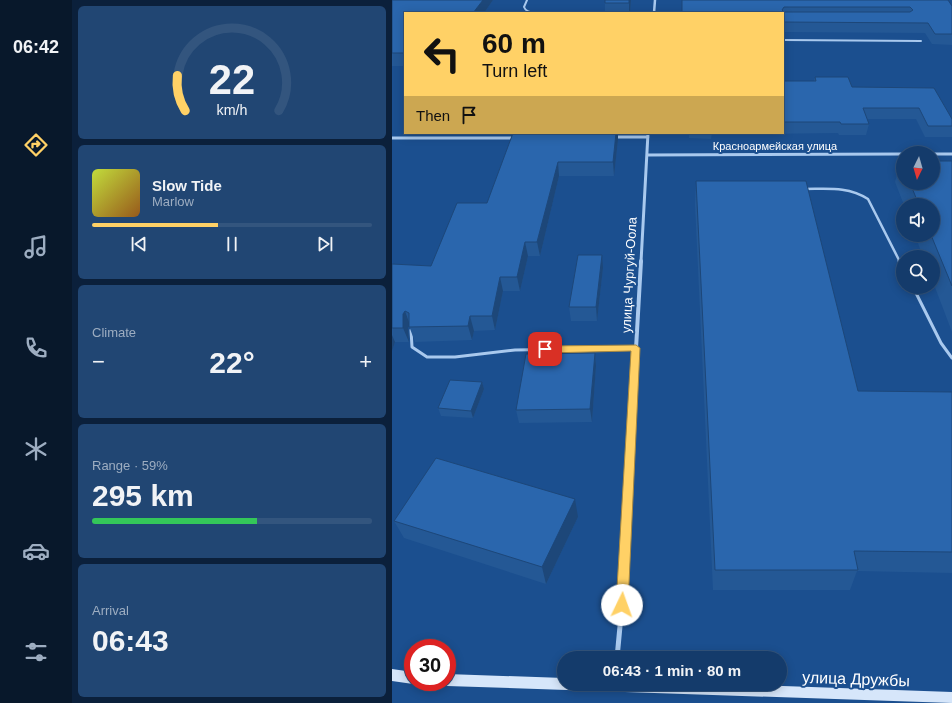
<!DOCTYPE html>
<html lang="en">
<head>
<meta charset="utf-8">
<style>
	:root { --surface:#143b6b; --page:#214673; --text:#f1f3f6; --muted:#9dadc1; --line:#33557e; --accent:#ffd166 }
	body { margin:0; font-family:Helvetica,sans-serif; background:var(--page); color:var(--text); height:100vh; display:flex; flex-direction:column; font-size:15px; white-space:nowrap }
	* { box-sizing:border-box; margin:0 }
	p { font-size:13px; color:var(--muted) }
	.icon { flex:none; width:22px; height:22px; fill:none; stroke:currentColor; stroke-width:2; stroke-linecap:round; stroke-linejoin:round }
	.map { position:relative; flex:1; overflow:hidden }
	.side { display:flex; flex-direction:column; gap:6px; padding:6px; background:#0b203b; width:320px }
	.side>* { flex:none }
	.hud { position:absolute; left:12px; top:12px; width:380px; height:122px; border-radius:0px; box-shadow:0 2px 10px #0003,0 0 0 1px var(--line); background:#ffd166; color:#111; overflow:hidden }
	.needle { width:26px; rotate:185deg }
	.fabs { position:absolute; left:504px; top:146px; display:grid; gap:8px }
	.fabs a { display:grid; place-items:center; width:44px; height:44px; border-radius:50%; background:var(--surface); box-shadow:0 2px 10px #0003,0 0 0 1px var(--line); font-size:20px }
	.speed { position:absolute; left:12px; top:639px; display:flex; gap:8px; font-size:20px; font-weight:700; text-align:center }
	.speed>* { display:grid; place-content:center; width:52px; height:52px; border-radius:50%; background:var(--surface); box-shadow:0 2px 10px #0003,0 0 0 1px var(--line); line-height:1 }
	.speed .limit { border:6px solid #d22; background:#fff; color:#111 }
	.pin { position:absolute; display:grid; place-items:center; width:34px; height:34px; color:#fff; margin:-17px; border-radius:8px; box-shadow:0 2px 6px #0006 }
	.me { position:absolute; width:44px; margin:-22px; rotate:3deg; stroke-linejoin:round; filter:drop-shadow(0 0 3px #0008) }
	.turn { display:flex; align-items:center; gap:14px; height:84px; padding:0 12px; font-size:18px }
	.turn .icon { width:52px; height:52px; stroke-width:2.5 }
	.turn b { display:block; font-size:28px; line-height:34px }
	.then { display:flex; align-items:center; height:38px; padding:0 12px; background:#0003; gap:8px; font-size:15px }
	.big { font-size:30px; font-weight:700; line-height:1.1 }
	.side .card { flex:1; display:flex; flex-direction:column; justify-content:center; gap:6px; min-width:0; padding:0 14px; border-radius:6px; background:var(--page) }
	.side .dial { align-items:center; gap:0 }
	.dial svg { height:104px; overflow:visible; fill:none; stroke:var(--line); stroke-width:7; stroke-linecap:round; text-anchor:middle }
	.dial text { fill:var(--text); stroke:none }
	.song { display:flex; align-items:center; gap:12px }
	.cover { width:48px; height:48px; border-radius:6px; background:linear-gradient(135deg,hsl(70 70% 55%),hsl(30 70% 35%)) }
	.played { height:4px; border-radius:2px; background:linear-gradient(90deg,var(--accent) 45%,var(--line) 45%) }
	.keys { display:flex; justify-content:space-around; direction:ltr }
	.heat { display:flex; justify-content:space-between; align-items:center; font-size:22px; direction:ltr }
	.charge { height:6px; border-radius:3px; background:linear-gradient(90deg,#34c759 59%,var(--line) 0) }
	.trip { position:absolute; left:165px; top:651px; width:230px; height:40px; border-radius:20px; background:var(--surface); box-shadow:0 2px 10px #0003,0 0 0 1px var(--line); font-weight:700; line-height:40px; text-align:center }
	main { display:flex; flex:1; min-height:0 }
	.tab-bar { display:flex; flex-direction:column; width:72px; justify-content:space-around; align-items:center; background:#08182b; color:var(--muted) }
	.tab-bar .icon { width:28px; height:28px }
	.tab-bar .on { color:var(--accent) }
	.tab-bar b { font-size:18px; color:var(--text) }
	.map>svg:first-child { display:block }
	.lines { fill:none; stroke-linecap:round; stroke-linejoin:round }
	.service-far2 { stroke:#a9c9ee; stroke-width:2 }
	.service-far1 { stroke:#a9c9ee; stroke-width:2.5 }
	.service { stroke:#a9c9ee; stroke-width:3 }
	.minor-far3 { stroke:#a9c9ee; stroke-width:2.5 }
	.minor-far2 { stroke:#a9c9ee; stroke-width:3 }
	.minor-far1 { stroke:#a9c9ee; stroke-width:4 }
	.minor { stroke:#a9c9ee; stroke-width:5 }
	.secondary { fill:#d6e6fa; fill-rule:evenodd }
	.wall { fill:#245895 }
	.shaded-wall { fill:#1d4779 }
	.building { fill:#2a66ad; stroke:#1d4779; fill-rule:evenodd }
	.route { fill:#ffd166; stroke:#a68842 }
	.labels { text-anchor:middle; dominant-baseline:central; stroke-width:4; stroke-linejoin:round; paint-order:stroke }
	.far-street-label { font-size:11px; fill:#fff; stroke:#1b4f8f }
	.street-label { font-size:13px; fill:#fff; stroke:#1b4f8f }
	.near-street-label { font-size:16px; fill:#fff; stroke:#1b4f8f }
</style>
</head>
<body>
<main>
<nav class="tab-bar">
<b>06:42</b>
<svg class="icon on" aria-label="directions" viewBox="0 0 24 24"><path d="M12 3l9 9-9 9-9-9zM9 14v-3h6M13 9l2 2-2 2"/></svg>
<svg class="icon" aria-label="music" viewBox="0 0 24 24"><path d="M9 18V5l10-2v13"/><circle cx="6" cy="18" r="3"/><circle cx="16" cy="16" r="3"/></svg>
<svg class="icon" aria-label="phone" viewBox="0 0 24 24"><path d="M5 4h4l2 5-3 2q2 4 5 5l2-3 5 2v4C11 20 4 13 5 4z"/></svg>
<svg class="icon" aria-label="climate" viewBox="0 0 24 24"><path d="M12 3v18M4 7l16 10M4 17L20 7"/></svg>
<svg class="icon" aria-label="car" viewBox="0 0 24 24"><path d="M5 17H2v-5l4-1 3-4h7l3 4 3 1v5h-3M9 17h6M6 11h13"/><circle cx="7" cy="17" r="2"/><circle cx="17" cy="17" r="2"/></svg>
<svg class="icon" aria-label="filters" viewBox="0 0 24 24"><path d="M4 7h16M4 17h16"/><circle cx="9" cy="7" r="2"/><circle cx="15" cy="17" r="2"/></svg>
</nav>
<section class="side">
<div class="card dial"><svg viewBox="0 0 100 80">
<path d="M14 69A42 42 0 1 1 86 69"/>
<path d="M14 69A42 42 0 0 1 8 42" stroke="#ffd166"/>
<text x="50" y="56" font-size="32" font-weight="700">22</text>
<text x="50" y="72" font-size="11">km/h</text>
</svg></div>
<div class="card">
<div class="song"><i class="cover"></i><div><b>Slow Tide</b><p>Marlow</p></div></div>
<div class="played"></div>
<div class="keys"><svg class="icon" aria-label="previous" viewBox="0 0 24 24"><path d="M18 5L8 12l10 7zM5 5v14"/></svg><svg class="icon" aria-label="pause" viewBox="0 0 24 24"><path d="M8 5v14M16 5v14"/></svg><svg class="icon" aria-label="next" viewBox="0 0 24 24"><path d="M6 5l10 7-10 7zM19 5v14"/></svg></div>
</div>
<div class="card"><p>Climate</p>
<div class="heat"><a>−</a><b class="big">22°</b><a>+</a></div>
</div>
<div class="card"><p>Range · 59%</p><b class="big">295 km</b><div class="charge"></div></div>
<div class="card"><p>Arrival</p><b class="big">06:43</b></div>
</section>
<div class="map">
<svg width="560" height="703" viewBox="0 0 560 703">
	<rect width="100%" height="100%" fill="#1b4f8f"/>
	<g class="lines">
		<path class="service-far2" d="M 135,0 L 132,7 C 134,12 138,12 143,13
			M 391,40 L 529,41"/>
		<path class="service-far1" d="M 412,189 C 435,189 456,186 476,199 L 508,262"/>
		<path class="service" d="M 507,261 L 511,268
			M 521,287 L 549,343 L 560,358
			M 19,330 L 20,347 L 35,357 L 63,357 L 123,350 L 244,348"/>
		<path class="minor-far3" d="M 262,13 L 263,0"/>
		<path class="minor-far2" d="M 220,137 L 256,137
			M 0,138 L 124,138
			M 541,154 L 560,154
			M 255,155 L 511,154
			M 249,262 L 256,133"/>
		<path class="minor-far1" d="M 238,454 L 249,261"/>
		<path class="minor" d="M 225,658 L 230,605 L 238,453"/>
		<path class="secondary" d="M 0,669 L 21,672 L 21,682 L 25,682 L 21,684 L 0,681 Z
			M 55,674 L 172,678 L 172,684 L 332,684 L 560,692 L 560,703 L 55,686 L 51,684 L 50,682 L 55,682 Z"/>
	</g>
	<path class="wall" d="M 0,0 L 101,0 L 92,13 L 13,13 L 13,66 L 0,66 Z
		M 213,0 L 239,0 L 238,13 L 213,13 Z
		M 290,0 L 560,6 L 560,45 L 540,44 L 533,33 L 391,32 L 391,13 Z
		M 423,77 L 460,87 L 560,119 L 560,137 L 533,137 L 524,119 L 475,119 L 477,124 L 474,135 L 447,135 L 446,133 L 368,134 L 368,133 L 391,133 L 391,81 L 422,81 Z
		M 121,133 L 226,133 L 226,140 L 222,176 L 167,176 L 148,256 L 136,256 L 128,291 L 111,291 L 103,330 L 82,331 L 80,340 L 23,342 L 17,326 L 16,328 L 17,342 L 3,342 L 0,351 L 0,264 L 39,266 L 95,203 Z
		M 297,133 L 320,133 L 319,139 L 297,138 Z
		M 509,160 L 511,160 L 511,183 L 541,183 L 560,161 L 560,332 L 541,282 L 541,257 L 531,257 L 523,235 L 541,235 L 541,205 L 512,205 L 503,182 Z
		M 304,181 L 466,391 L 560,392 L 560,573 L 465,571 L 458,590 L 321,590 L 303,204 Z
		M 211,268 L 205,321 L 179,321 L 177,307 Z
		M 203,353 L 204,366 L 200,422 L 127,423 L 124,410 Z
		M 90,382 L 92,389 L 81,418 L 49,416 L 46,408 Z
		M 186,517 L 154,584 L 12,538 L 2,521 Z"/>
	<path class="shaded-wall" d="M 91,0 L 101,0 L 92,13 L 81,13 Z
		M 237,0 L 239,0 L 238,13 L 237,13 Z
		M 224,133 L 226,133 L 226,140 L 222,176 L 221,162 Z
		M 166,162 L 167,176 L 148,256 L 145,242 Z
		M 133,242 L 136,256 L 128,291 L 125,277 Z
		M 210,255 L 211,268 L 205,321 L 204,307 Z
		M 108,277 L 111,291 L 103,330 L 100,316 Z
		M 13,311 L 18,325 L 16,328 L 17,342 L 11,328 L 11,314 Z
		M 78,316 L 82,331 L 80,340 L 76,326 Z
		M 0,335 L 3,342 L 0,351 Z
		M 203,353 L 204,366 L 200,422 L 198,409 Z
		M 90,382 L 92,389 L 81,418 L 79,411 Z
		M 183,499 L 186,517 L 154,584 L 150,567 Z"/>
	<path class="building" d="M 0,0 L 91,0 L 81,13 L 13,13 L 13,53 L 0,53 Z
		M 213,0 L 237,0 L 237,3 L 213,3 Z
		M 290,0 L 556,0 L 560,6 L 560,34 L 543,34 L 536,23 L 391,22 L 391,13 L 290,13 ZM 392,7 L 518,7 L 521,10 L 518,12 L 392,12 L 390,10 Z
		M 423,77 L 456,77 L 460,87 L 542,88 L 560,119 L 560,126 L 536,126 L 527,108 L 471,108 L 477,124 L 449,124 L 448,122 L 391,122 L 391,81 L 424,81 Z
		M 121,133 L 224,133 L 221,162 L 166,162 L 145,242 L 133,242 L 125,277 L 108,277 L 100,316 L 78,316 L 76,326 L 17,327 L 17,313 L 13,311 L 11,314 L 11,328 L 0,328 L 0,264 L 39,266 L 65,203 L 95,203 Z
		M 509,160 L 511,160 L 511,166 Z
		M 541,161 L 560,161 L 560,286 L 539,235 L 541,235 L 541,205 L 527,205 L 518,183 L 541,183 Z
		M 304,181 L 414,181 L 466,391 L 560,392 L 560,552 L 462,551 L 466,570 L 323,570 Z
		M 186,255 L 210,255 L 204,307 L 177,307 Z
		M 203,353 L 198,409 L 124,410 L 134,354 Z
		M 58,380 L 90,382 L 79,411 L 46,408 Z
		M 44,458 L 183,499 L 150,567 L 2,521 Z"/>
	<path class="route" d="M 244,345 L 248,348 L 236,605 L 235,609 L 230,611 L 226,609 L 224,605 L 239,351 L 153,353 L 148,349 L 153,346 Z"/>
	<g class="labels">
		<g class="far-street-label">
			<text x="383" y="146">Красноармейская улица</text>
		</g>
		<g class="street-label">
			<text transform="translate(237 275) rotate(-87)">улица Чургуй-Оола</text>
		</g>
		<g class="near-street-label">
			<text transform="translate(464 679) rotate(2)">улица Дружбы</text>
		</g>
	</g>
</svg>
<div class="fabs">
<a><svg class="needle" viewBox="-14 -14 28 28"><path d="M0-13l5 13h-10z" fill="#e53935"/><path d="M0 13l5-13h-10z" fill="#9dadc1"/></svg></a>
<a><svg class="icon" aria-label="sound" viewBox="0 0 24 24"><path d="M4 9h4l5-4v14l-5-4H4zM17 9q2 3 0 6"/></svg></a>
<a><svg class="icon" aria-label="search" viewBox="0 0 24 24"><circle cx="10" cy="10" r="6"/><path d="M15 15l6 6"/></svg></a>
</div>
<div class="speed"><div class="limit">30</div></div>
<div class="pin" style="left:153px;top:349px;background:#d93025"><svg class="icon" aria-label="arrive" viewBox="0 0 24 24"><path d="M6 21V4h12l-3 4 3 4H6"/></svg></div>
<svg class="me" style="left:230px;top:605px" viewBox="-20 -20 40 40"><circle r="19" fill="#fff"/><path d="M0-13L10 11 0 6-10 11z" fill="#ffd166"/></svg>
<div class="trip">06:43 · 1 min · 80 m</div>
<div class="hud">
<div class="turn"><svg class="icon" aria-label="left" viewBox="0 0 24 24"><path d="M17 20v-9H6M10 6l-5 5 5 5"/></svg><div><b>60 m</b>Turn left</div></div>
<div class="then">Then<svg class="icon" aria-label="arrive" viewBox="0 0 24 24"><path d="M6 21V4h12l-3 4 3 4H6"/></svg></div>
</div>
</div>
</main>
</body>
</html>
